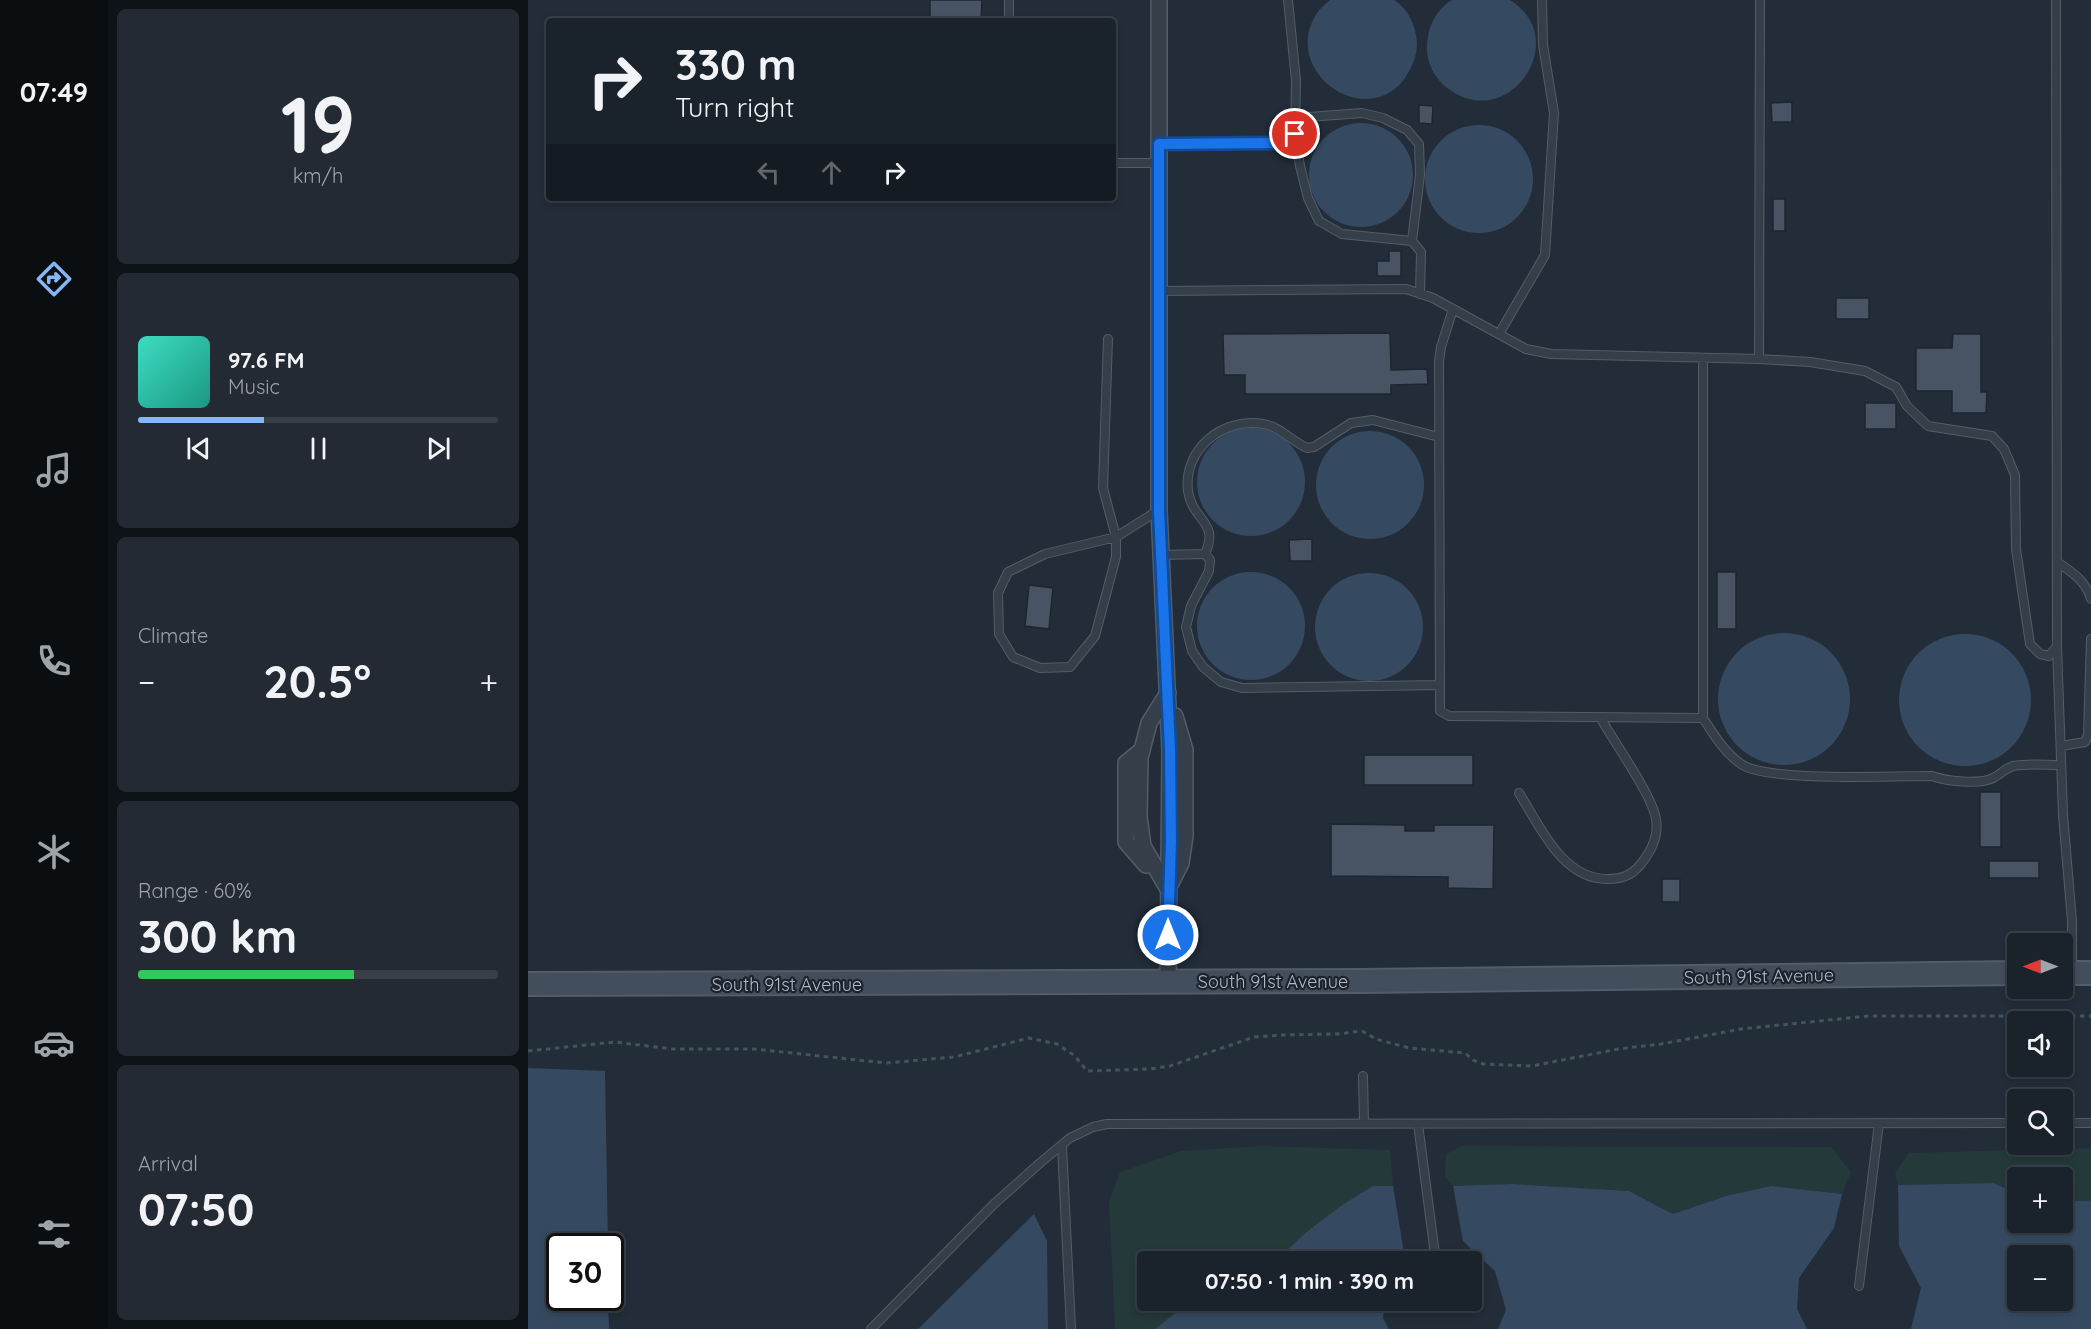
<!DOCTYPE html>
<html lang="en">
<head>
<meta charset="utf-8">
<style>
	:root { --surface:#1a222b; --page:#232a33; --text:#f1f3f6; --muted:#9fa4a9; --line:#383f47; --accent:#85b7f6 }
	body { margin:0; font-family:Quicksand,sans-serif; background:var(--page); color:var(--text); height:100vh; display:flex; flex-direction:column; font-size:22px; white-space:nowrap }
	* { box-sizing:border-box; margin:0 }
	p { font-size:20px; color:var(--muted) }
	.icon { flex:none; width:33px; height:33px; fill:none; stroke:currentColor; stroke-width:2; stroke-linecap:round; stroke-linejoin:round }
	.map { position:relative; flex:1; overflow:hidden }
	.side { display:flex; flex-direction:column; gap:9px; padding:9px; background:#0e1318; width:420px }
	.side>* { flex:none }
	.banner { position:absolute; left:18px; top:18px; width:570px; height:183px; border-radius:6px; box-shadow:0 3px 9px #0003,0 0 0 2px var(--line); background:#1a222b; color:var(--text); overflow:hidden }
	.needle { width:39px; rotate:270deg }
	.controls { position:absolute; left:1479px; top:933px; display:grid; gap:12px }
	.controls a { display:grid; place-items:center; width:66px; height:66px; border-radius:6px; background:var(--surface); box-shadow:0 3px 9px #0003,0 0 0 2px var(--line); font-size:30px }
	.speed { position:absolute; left:18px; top:1233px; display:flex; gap:12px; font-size:30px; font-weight:700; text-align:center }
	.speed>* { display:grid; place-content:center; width:78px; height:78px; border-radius:50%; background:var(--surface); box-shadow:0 3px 9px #0003,0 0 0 2px var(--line); line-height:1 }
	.speed .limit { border:3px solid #111; border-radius:9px; background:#fff; color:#111 }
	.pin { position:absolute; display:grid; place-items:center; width:51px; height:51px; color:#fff; margin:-26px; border:3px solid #fff; border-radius:50%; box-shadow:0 2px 6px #0007 }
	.me { position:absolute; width:66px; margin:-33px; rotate:0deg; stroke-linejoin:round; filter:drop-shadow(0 0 4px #0008) }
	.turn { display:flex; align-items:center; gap:21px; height:126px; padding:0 30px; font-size:27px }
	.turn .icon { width:78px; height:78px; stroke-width:2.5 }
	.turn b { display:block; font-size:42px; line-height:51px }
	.lanes { display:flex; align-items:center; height:57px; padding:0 30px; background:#0003; justify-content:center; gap:30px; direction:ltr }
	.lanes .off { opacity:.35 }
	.big { font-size:45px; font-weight:700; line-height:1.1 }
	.side .widget { flex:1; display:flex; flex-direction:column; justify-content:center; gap:9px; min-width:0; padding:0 21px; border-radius:9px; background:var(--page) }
	.side .dial { align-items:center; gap:0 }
	.dial b { font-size:78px; line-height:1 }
	.song { display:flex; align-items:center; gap:18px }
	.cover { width:72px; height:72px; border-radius:9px; background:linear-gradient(135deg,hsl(170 70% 55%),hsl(170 70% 35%)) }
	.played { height:6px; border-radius:3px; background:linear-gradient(90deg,var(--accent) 35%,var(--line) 35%) }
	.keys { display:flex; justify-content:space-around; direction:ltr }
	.heat { display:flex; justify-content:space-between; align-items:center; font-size:33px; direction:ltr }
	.charge { height:9px; border-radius:4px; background:linear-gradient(90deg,#34c759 60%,var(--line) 0) }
	.trip { position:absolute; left:609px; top:1251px; width:345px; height:60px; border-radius:6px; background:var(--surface); box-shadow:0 3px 9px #0003,0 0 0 2px var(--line); font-weight:700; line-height:60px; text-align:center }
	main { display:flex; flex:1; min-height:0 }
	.tabs { display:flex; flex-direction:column; width:108px; justify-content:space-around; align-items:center; background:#0a0e11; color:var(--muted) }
	.tabs .icon { width:42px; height:42px }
	.tabs .active { color:var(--accent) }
	.tabs b { font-size:27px; color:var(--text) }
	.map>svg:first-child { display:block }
	.green { fill:#24393a }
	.water { fill:#354a60; fill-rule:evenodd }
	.building { fill:#485463; stroke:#1d2630; stroke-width:1.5 }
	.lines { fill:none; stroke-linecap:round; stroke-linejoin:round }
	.lane-casing { stroke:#535d67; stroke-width:10 }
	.street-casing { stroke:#535d67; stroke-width:18 }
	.secondary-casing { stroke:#535d67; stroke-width:26 }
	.path { stroke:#415657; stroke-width:3; stroke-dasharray:4.5 4.5; stroke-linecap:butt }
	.lane { stroke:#353f49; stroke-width:8 }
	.street { stroke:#353f49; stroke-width:15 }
	.secondary { stroke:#434e5c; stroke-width:22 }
	.route-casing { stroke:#114b97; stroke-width:15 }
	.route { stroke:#1a73e8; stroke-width:10 }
	.labels { text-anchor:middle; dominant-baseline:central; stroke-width:4.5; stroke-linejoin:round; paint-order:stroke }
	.street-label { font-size:18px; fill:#b0bac6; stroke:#1b242e }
</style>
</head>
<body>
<main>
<nav class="tabs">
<b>07:49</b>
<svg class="icon active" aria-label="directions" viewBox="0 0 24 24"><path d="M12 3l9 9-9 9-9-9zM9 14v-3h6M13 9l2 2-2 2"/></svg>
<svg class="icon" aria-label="music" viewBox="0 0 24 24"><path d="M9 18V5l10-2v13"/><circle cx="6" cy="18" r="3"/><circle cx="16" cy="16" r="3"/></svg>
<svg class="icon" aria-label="phone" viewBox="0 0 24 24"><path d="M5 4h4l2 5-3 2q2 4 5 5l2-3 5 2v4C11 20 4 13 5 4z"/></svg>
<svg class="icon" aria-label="climate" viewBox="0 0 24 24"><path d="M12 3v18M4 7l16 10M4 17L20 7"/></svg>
<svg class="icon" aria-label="car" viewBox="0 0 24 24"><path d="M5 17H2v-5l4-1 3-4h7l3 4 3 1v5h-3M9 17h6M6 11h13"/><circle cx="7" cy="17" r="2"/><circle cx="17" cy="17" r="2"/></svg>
<svg class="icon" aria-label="filters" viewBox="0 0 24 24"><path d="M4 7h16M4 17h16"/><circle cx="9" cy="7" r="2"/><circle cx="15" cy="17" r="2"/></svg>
</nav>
<section class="side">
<div class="widget dial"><b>19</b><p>km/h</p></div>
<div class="widget">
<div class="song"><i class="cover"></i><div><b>97.6 FM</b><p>Music</p></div></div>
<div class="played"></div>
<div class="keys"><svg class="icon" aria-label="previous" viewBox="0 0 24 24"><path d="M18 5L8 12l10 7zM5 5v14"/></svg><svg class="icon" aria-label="pause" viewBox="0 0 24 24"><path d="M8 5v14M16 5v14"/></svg><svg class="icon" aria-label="next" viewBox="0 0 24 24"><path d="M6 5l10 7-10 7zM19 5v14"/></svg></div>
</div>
<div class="widget"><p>Climate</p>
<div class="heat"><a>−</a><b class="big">20.5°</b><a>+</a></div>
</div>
<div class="widget"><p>Range · 60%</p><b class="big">300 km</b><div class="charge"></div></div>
<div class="widget"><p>Arrival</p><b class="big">07:50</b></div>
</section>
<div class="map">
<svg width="1563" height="1329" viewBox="0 0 1563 1329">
	<rect width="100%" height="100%" fill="#222d39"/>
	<path class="green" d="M 734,1146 L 862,1150 L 865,1186 L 845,1186 L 767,1242 L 748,1261 L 620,1262 L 620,1300 L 664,1301 L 627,1329 L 587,1329 L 581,1201 L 592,1172 L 653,1151 Z
		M 935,1146 L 1303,1147 L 1323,1172 L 1314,1194 L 1243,1186 L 1198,1196 L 1145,1214 L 1101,1191 L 984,1184 L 925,1186 L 917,1177 L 918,1154 Z
		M 1563,1148 L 1563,1201 L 1535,1201 L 1534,1178 L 1490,1178 L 1489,1193 L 1464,1183 L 1370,1185 L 1367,1172 L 1381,1153 Z"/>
	<path class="water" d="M 802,0 L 866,0 C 881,9 888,27 889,43 C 889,56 884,67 877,78 C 838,132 751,71 789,13 C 792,8 798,4 802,0 Z
		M 924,0 L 982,0 C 1046,40 979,136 918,87 C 906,78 898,61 899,46 C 900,28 907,10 924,0 Z
		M781 175a52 52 0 1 1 104 0a52 52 0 1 1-104 0Z
		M897 179a54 54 0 1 1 108 0a54 54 0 1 1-108 0Z
		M669 482a54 54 0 1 1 108 0a54 54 0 1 1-108 0Z
		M788 485a54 54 0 1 1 108 0a54 54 0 1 1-108 0Z
		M669 626a54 54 0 1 1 108 0a54 54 0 1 1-108 0Z
		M787 627a54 54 0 1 1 108 0a54 54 0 1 1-108 0Z
		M1190 699a66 66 0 1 1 132 0a66 66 0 1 1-132 0Z
		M1371 700a66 66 0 1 1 132 0a66 66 0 1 1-132 0Z
		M 0,1068 L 77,1071 L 80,1246 L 32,1246 L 32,1298 L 80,1298 L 81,1329 L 0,1329 Z
		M 1465,1183 L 1489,1193 L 1490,1222 L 1534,1222 L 1535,1201 L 1563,1201 L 1563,1329 L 1383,1329 L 1393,1288 L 1371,1246 L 1370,1185 ZM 1490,1256 L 1534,1256 L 1534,1300 L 1490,1300 Z
		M 984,1184 L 1101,1191 L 1145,1214 L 1198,1196 L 1243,1186 L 1314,1194 L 1306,1228 L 1271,1278 L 1269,1309 L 1279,1329 L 970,1329 L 978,1310 L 967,1271 L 935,1241 L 925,1186 Z
		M 845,1186 L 865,1186 L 876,1253 L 870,1261 L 748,1261 C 777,1231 809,1207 845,1186 Z
		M 506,1214 L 519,1241 L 520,1329 L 390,1329 Z
		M 664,1300 L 857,1301 L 855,1318 L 861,1329 L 627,1329 Z"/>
	<path class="building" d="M 402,0 L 454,0 L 453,21 L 402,21 Z
		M 1264,102 L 1264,122 L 1244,122 L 1243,103 Z
		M 891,105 L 905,106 L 904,124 L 891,123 Z
		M 1245,199 L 1257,199 L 1257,231 L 1245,231 Z
		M 861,251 L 873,251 L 873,276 L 849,276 L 849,261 L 861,261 Z
		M 1308,298 L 1341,298 L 1341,319 L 1308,319 Z
		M 862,333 L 863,370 L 899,369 L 900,384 L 863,385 L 863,394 L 717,394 L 717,375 L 696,375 L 695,334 Z
		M 1425,334 L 1453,334 L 1453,392 L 1459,392 L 1458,413 L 1424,413 L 1424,391 L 1388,391 L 1388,348 L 1424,348 Z
		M 1337,403 L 1368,403 L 1368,429 L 1337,429 Z
		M 784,539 L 784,561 L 762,561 L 761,540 Z
		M 1189,572 L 1208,572 L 1208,629 L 1189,629 Z
		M 501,585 L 525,588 L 521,629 L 497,626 Z
		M 836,755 L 945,755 L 945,785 L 836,785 Z
		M 1452,792 L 1473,792 L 1473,847 L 1452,847 Z
		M 803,824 L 877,825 L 877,831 L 906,831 L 906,825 L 966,825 L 965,889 L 920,888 L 920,877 L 803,876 Z
		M 1461,861 L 1511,861 L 1511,878 L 1461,878 Z
		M 1134,879 L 1152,879 L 1152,902 L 1134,902 Z"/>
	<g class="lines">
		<defs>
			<path id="lane" d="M 481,21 L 481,0
				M 767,118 L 834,113 L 855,118 L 879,130 L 891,144 L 892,175 L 884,241
				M 767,134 L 772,166 L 780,198 L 791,221 L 814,234 L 884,241 L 893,252 L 892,294
				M 631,144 L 752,143 L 767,134 L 768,81 L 760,0
				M 585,163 L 631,163
				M 631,291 L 878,289 L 905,298 L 998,349 L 1023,354 L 1231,359 L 1282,362 L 1337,371 L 1368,387 L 1379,406 L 1400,426 L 1464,436 L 1476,449 L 1487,475 L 1488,549 L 1502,644 L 1512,654 L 1521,656 L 1529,646 L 1528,0
				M 925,309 L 913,347 L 911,362 L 912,711 L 921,716 L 1175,718 L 1175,358
				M 971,334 L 1017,255 L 1026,113 L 1015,45 L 1014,0
				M 580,339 L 575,488 L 588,537 L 588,557 L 567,636 L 542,667 L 512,668 L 485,657 L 471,634 L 470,593 L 480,572 L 517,554 L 588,537 L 631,510
				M 1231,359 L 1232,0
				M 677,554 C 692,521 664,521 660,491 C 655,449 695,417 735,424 C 753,427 763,441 779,448 L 786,447 L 823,423 L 845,420 L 911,437
				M 633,555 L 677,554 L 682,560 L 681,571 L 663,606 L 658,627 L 664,651 L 675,667 L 693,682 L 714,688 L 912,685
				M 1529,562 C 1544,572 1558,581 1563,599
				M 1529,646 L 1535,815 L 1544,921 L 1544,971
				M 1175,718 C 1186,735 1196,752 1213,764 C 1237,782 1367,776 1404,776 C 1418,781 1451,785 1465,778 C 1473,774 1476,769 1485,766 C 1500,763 1518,765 1533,765
				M 1533,746 L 1557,742 L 1560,735 L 1563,639
				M 991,793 C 1012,826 1034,879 1079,879 C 1093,879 1103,876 1112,865 C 1122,853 1131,836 1128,819 C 1124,795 1088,745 1075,722 L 1075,717
				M 835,1076 L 836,1123
				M 1534,1123 L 1563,1123
				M 890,1124 L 908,1262
				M 534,1145 L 543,1329
				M 1331,1286 L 1351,1123
				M 343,1329 L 466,1204 L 512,1163 L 542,1138 L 565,1127 L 579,1124 L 1490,1123"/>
			<path id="street" d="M 631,0 L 631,510 L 642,750 L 640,981
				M 640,693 L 621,723 L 612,758 L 611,817 L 615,846 L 640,889
				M 614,750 L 598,763 L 598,842 L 618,865
				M 643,883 L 653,863 L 657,836 L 657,750 L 647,716"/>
			<path id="secondary" d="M 1534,973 L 1563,973
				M 0,984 L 833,981 L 1490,973"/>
		</defs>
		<use href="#lane" class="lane-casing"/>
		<use href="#street" class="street-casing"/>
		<use href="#secondary" class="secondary-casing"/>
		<path class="path" d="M 0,1051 L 87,1042 L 144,1049 L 226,1049 L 358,1063 L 426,1057 L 501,1038 L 529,1044 L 547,1056 L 559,1071 L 622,1069 L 642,1066 L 726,1037 L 754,1035 L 809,1034 L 834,1031 L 848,1039 L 881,1048 L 937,1053 L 945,1060 L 955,1064 L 1004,1066 L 1090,1049 L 1133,1044 L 1213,1029 L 1340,1016 L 1563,1016"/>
		<use href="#lane" class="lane"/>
		<use href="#street" class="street"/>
		<use href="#secondary" class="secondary"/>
	</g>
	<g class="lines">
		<defs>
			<path id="route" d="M 640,935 L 643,841 L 642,750 L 631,510 L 631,144 L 752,143 L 767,134"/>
		</defs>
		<use href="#route" class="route-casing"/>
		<use href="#route" class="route"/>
	</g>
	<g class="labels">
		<g class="street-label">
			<text transform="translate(1231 976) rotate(-1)">South 91st Avenue</text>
			<text x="745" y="981">South 91st Avenue</text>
			<text x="259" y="984">South 91st Avenue</text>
		</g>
	</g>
</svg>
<div class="controls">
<a><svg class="needle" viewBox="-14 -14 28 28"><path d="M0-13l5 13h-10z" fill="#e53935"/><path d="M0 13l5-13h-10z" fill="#9fa4a9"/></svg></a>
<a><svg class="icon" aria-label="sound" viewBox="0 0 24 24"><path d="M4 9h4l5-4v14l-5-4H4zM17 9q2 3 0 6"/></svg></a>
<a><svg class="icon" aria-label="search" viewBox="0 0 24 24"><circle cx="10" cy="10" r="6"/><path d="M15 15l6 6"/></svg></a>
<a>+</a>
<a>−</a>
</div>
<div class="speed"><div class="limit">30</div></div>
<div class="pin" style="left:767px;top:134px;background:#d93025"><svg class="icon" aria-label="arrive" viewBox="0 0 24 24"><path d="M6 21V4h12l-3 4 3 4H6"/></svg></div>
<svg class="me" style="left:640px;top:935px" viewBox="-20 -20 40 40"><circle r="17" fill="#1a73e8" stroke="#fff" stroke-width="3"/><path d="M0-11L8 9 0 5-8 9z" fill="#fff"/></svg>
<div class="trip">07:50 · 1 min · 390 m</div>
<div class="banner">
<div class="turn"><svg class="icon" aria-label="right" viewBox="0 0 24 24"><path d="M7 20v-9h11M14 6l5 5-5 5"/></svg><div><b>330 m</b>Turn right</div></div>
<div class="lanes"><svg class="icon off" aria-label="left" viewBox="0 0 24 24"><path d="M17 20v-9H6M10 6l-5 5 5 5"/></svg><svg class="icon off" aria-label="ahead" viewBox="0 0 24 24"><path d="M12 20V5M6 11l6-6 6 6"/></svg><svg class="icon" aria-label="right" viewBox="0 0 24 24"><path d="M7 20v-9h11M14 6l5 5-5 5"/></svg></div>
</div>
</div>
</main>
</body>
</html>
